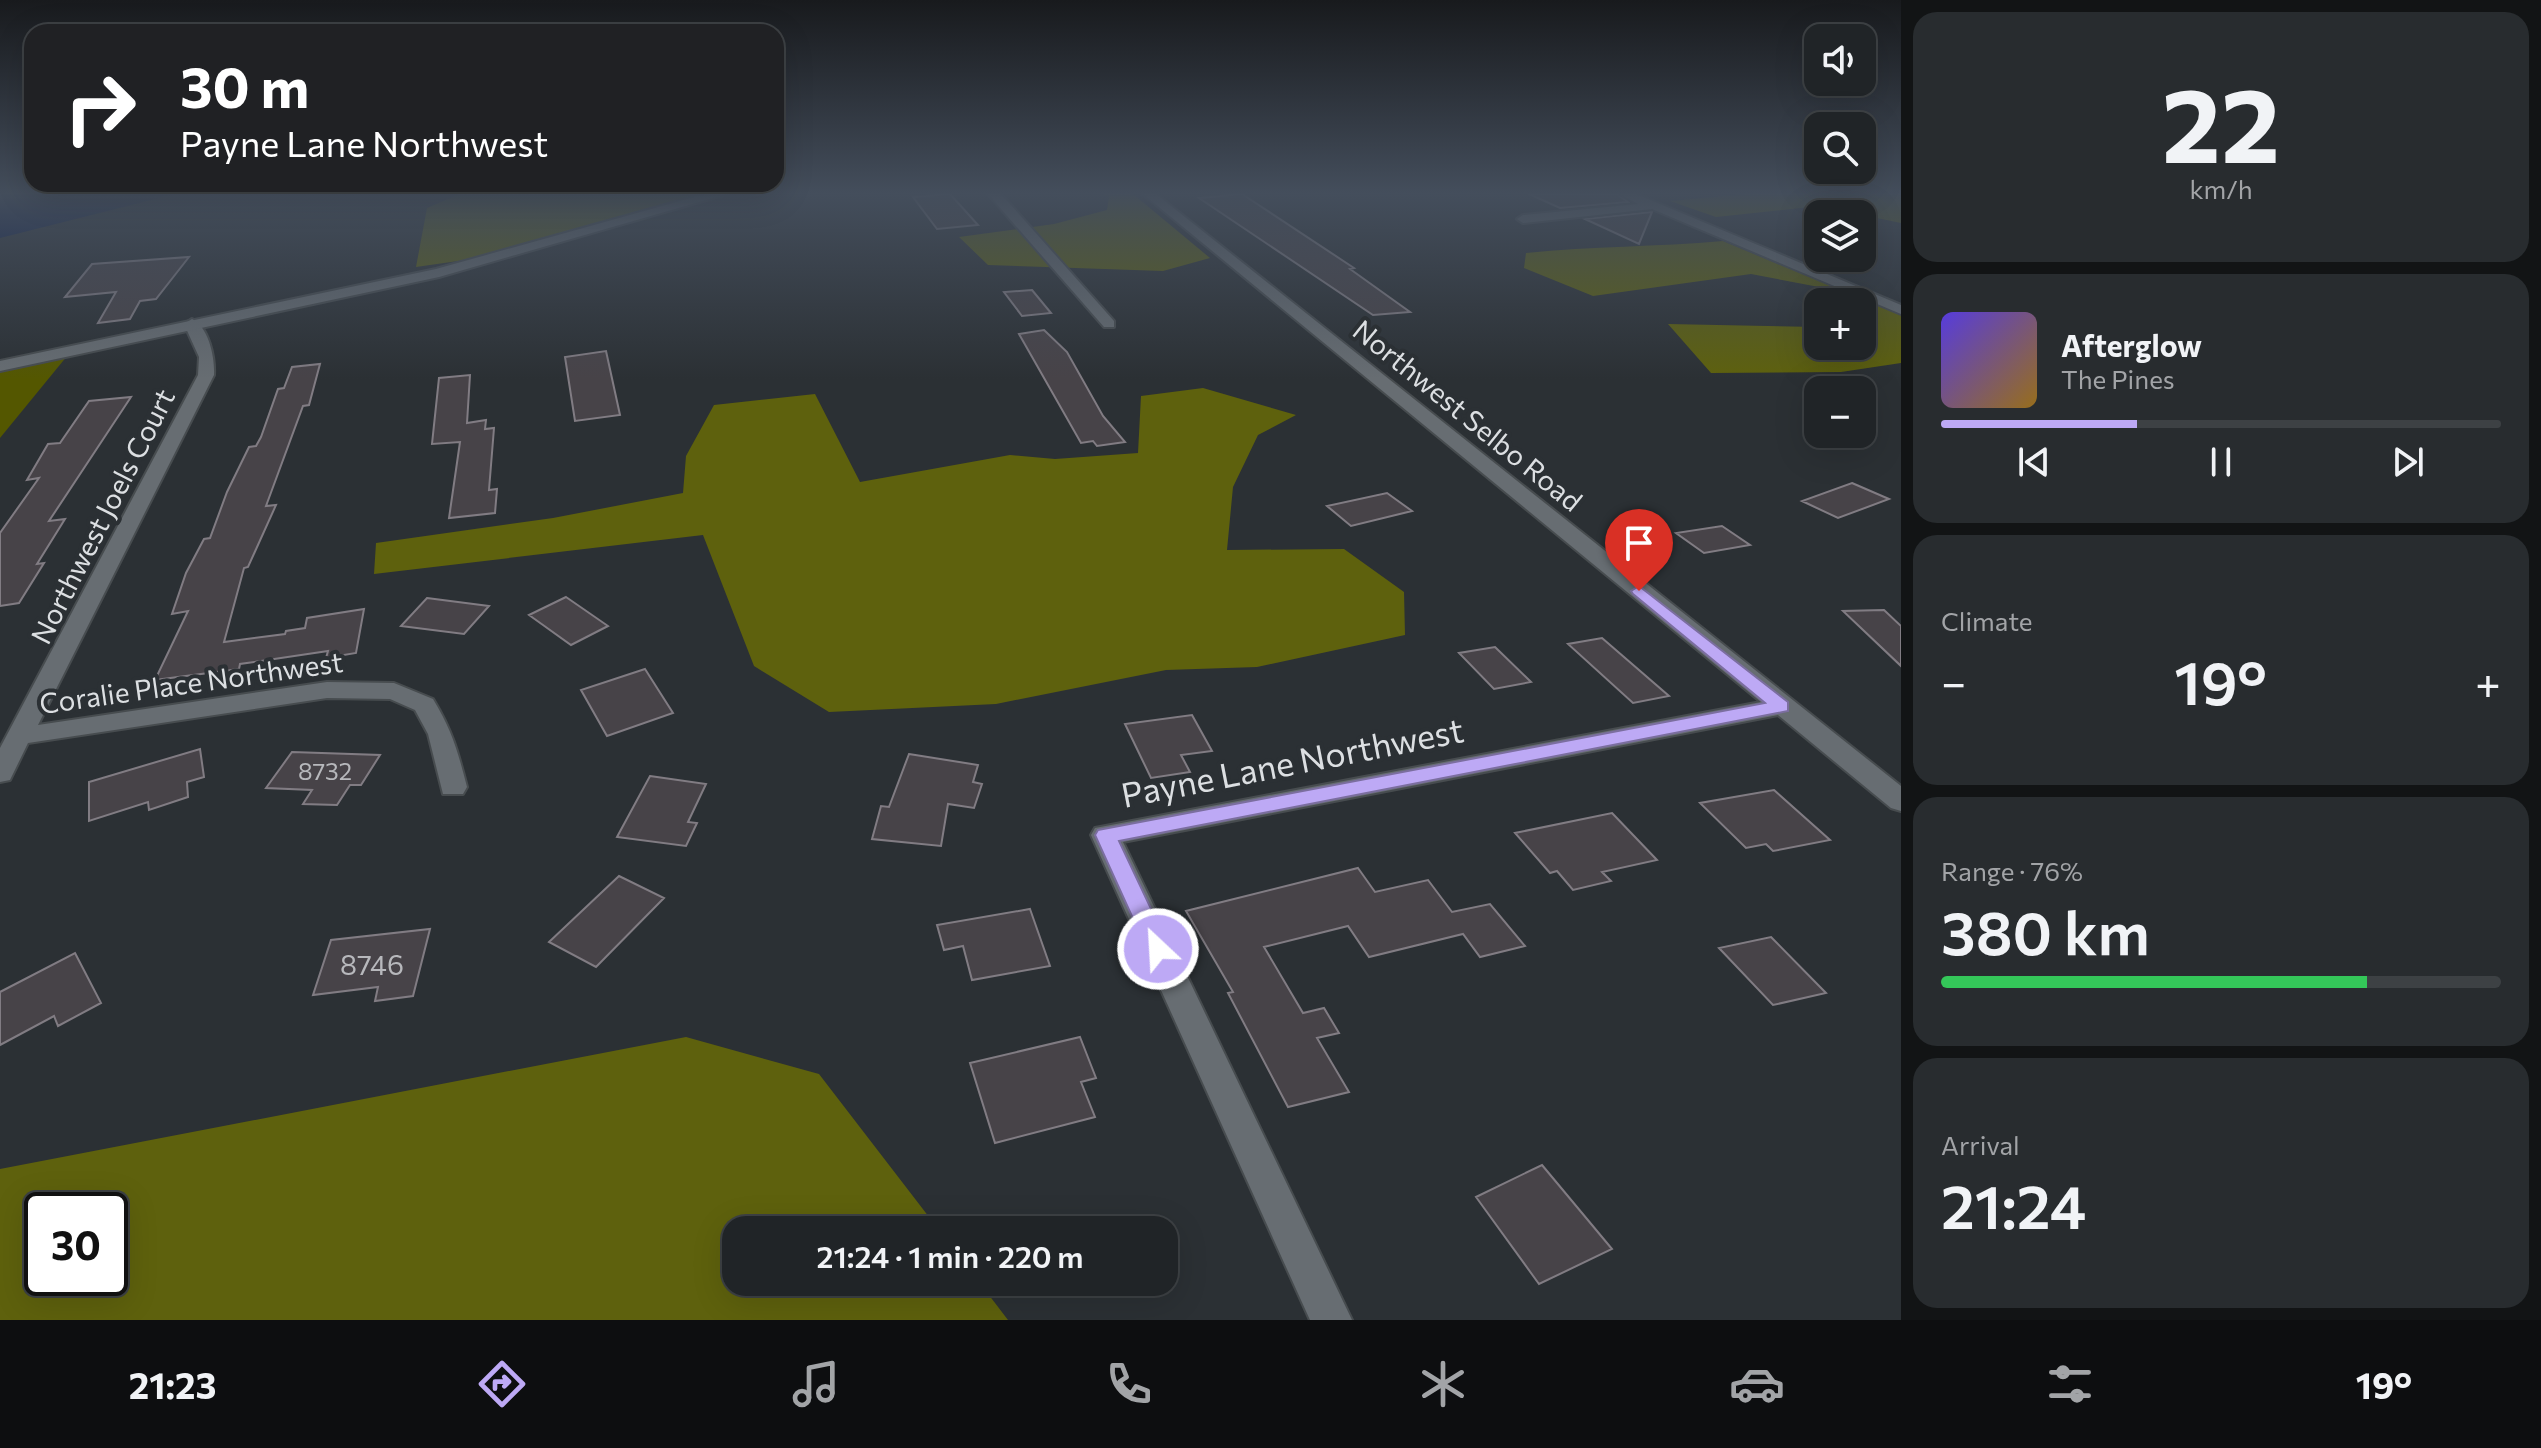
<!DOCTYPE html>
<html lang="en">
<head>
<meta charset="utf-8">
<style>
	:root { --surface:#202427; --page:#282c2f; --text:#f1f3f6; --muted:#a2a4a7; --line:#3d4144; --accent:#bda9f5 }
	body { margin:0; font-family:Commissioner,sans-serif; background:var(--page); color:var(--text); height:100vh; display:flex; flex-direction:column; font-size:30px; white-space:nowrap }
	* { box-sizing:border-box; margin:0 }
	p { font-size:26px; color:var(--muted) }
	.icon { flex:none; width:44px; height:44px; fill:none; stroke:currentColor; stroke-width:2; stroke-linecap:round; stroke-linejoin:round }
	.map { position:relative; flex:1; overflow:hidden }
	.panel { display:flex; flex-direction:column; gap:12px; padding:12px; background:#121415; width:640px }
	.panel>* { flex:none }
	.top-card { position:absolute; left:24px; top:24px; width:760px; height:168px; border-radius:24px; box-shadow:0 8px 32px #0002,0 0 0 2px var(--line); background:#202124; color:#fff; overflow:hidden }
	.controls { position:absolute; left:1804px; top:24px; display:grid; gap:16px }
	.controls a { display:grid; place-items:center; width:72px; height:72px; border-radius:16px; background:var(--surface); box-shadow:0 8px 32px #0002,0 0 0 2px var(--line); font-size:40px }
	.speed { position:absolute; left:24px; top:1192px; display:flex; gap:16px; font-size:40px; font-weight:700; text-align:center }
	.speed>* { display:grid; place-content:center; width:104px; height:104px; border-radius:50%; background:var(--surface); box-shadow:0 8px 32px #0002,0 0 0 2px var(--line); line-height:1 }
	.speed .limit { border:4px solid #111; border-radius:12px; background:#fff; color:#111 }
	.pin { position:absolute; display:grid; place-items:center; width:68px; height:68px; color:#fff; margin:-82px -34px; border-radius:50% 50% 50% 0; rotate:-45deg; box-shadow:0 0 8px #0007 }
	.pin .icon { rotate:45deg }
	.me { position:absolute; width:88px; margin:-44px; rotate:335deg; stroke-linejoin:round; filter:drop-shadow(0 0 6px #0008) }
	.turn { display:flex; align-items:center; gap:28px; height:168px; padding:0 24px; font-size:36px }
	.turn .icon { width:104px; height:104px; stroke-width:2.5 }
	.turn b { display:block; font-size:56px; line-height:68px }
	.big { font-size:60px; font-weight:600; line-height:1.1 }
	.panel .card { flex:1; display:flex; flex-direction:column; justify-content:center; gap:12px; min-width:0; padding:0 28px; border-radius:24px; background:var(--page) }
	.panel .dial { align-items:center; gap:0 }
	.dial b { font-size:104px; line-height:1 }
	.song { display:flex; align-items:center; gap:24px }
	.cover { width:96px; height:96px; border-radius:12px; background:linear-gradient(135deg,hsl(250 70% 55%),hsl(40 70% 35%)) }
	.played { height:8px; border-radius:4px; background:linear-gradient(90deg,var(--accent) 35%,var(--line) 35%) }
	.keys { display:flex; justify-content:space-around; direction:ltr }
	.heat { display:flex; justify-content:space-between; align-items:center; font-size:44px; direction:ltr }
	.charge { height:12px; border-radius:6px; background:linear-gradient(90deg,#34c759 76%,var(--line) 0) }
	.trip { position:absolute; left:722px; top:1216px; width:456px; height:80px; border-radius:24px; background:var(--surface); box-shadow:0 8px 32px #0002,0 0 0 2px var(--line); font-weight:600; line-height:80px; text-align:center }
	.dock { display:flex; height:128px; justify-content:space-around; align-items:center; background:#0d0e10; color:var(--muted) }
	.dock .icon { width:56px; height:56px }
	.dock .selected { color:var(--accent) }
	.dock b { font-size:36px; color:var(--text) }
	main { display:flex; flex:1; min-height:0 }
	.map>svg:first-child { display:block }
	.green { fill:#545700 }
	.forest { fill:#5e610d; fill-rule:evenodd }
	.water { fill:#04164a }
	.building { fill:#474348; stroke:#817c83; stroke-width:2 }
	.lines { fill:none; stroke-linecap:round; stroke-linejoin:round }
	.street-casing { stroke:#474c4f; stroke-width:4 }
	.secondary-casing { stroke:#474c4f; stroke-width:4 }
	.street { fill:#676d72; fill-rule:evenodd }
	.secondary { fill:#676d72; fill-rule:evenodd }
	.route { fill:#bda9f5; stroke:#7b6e9f; stroke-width:2 }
	.labels { text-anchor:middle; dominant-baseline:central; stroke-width:8; stroke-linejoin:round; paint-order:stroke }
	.number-label { font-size:24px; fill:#b7b8bc }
	.street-label { font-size:28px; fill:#dcdfe2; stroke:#2b3034 }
	.near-number-label { font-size:28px; fill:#b7b8bc }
	.near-street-label { font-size:34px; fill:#dcdfe2; stroke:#2b3034 }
</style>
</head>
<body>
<main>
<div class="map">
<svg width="1901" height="1320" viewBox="0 0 1901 1320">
	<rect width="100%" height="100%" fill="#2b3034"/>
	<path class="green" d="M 72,350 L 0,438 L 0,366 Z"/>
	<path class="forest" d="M 460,194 L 697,194 L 472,259 L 416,267 L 427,208 Z
		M 1102,194 L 1133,194 L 1210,258 L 1163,271 L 988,265 L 959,237 L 1054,224 L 1107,210 L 1109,196 Z
		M 1746,194 L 1901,194 L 1901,223 L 1819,206 L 1716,217 L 1670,201 Z
		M 1723,241 L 1901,315 L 1901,363 L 1841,372 L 1711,373 L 1668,324 L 1818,327 L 1818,346 L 1862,346 L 1862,302 L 1844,302 L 1819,287 L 1751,274 L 1593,296 L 1524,268 L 1526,253 C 1592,246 1657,247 1723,241 Z
		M 1203,388 L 1296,415 L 1258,435 L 1233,487 L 1227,550 L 1344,549 L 1404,592 L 1405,635 L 1257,667 L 1166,670 L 996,704 L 829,712 L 754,666 L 703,535 L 374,574 L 376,543 L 553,518 L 683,493 L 686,456 L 714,405 L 815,394 L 860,482 L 1010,455 L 1055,459 L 1138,453 L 1141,396 Z
		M 686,1037 L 819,1074 L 939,1230 L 736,1230 L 736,1282 L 979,1282 L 1008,1320 L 0,1320 L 0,1169 ZM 42,1210 L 110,1210 L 110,1278 L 42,1278 Z"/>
	<path class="water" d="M 0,194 L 175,194 L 0,238 Z"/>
	<path class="building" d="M 950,194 L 978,225 L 937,229 L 913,197 Z
		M 1242,194 L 1354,268 L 1350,269 L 1410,312 L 1373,315 L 1199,198 Z
		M 1529,194 L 1617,194 L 1628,202 L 1560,208 Z
		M 1652,212 L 1639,244 L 1585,219 Z
		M 189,257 L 156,299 L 140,301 L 130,319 L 98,323 L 116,292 L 65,297 L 92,264 Z
		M 1032,290 L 1051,313 L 1022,316 L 1004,292 Z
		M 1044,330 L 1067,352 L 1103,416 L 1125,442 L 1097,446 L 1093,441 L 1081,443 L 1019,334 Z
		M 606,351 L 620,415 L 575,421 L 565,357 Z
		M 320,364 L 309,405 L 303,406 L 266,506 L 276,505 L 248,567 L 244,568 L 224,642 L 285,634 L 286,631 L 305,628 L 307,618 L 364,609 L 356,653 L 326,658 L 328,651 L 240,664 L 239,669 L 155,680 L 188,611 L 172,614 L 186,573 L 204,539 L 210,538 L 227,492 L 249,447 L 256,446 L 261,437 L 278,389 L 284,388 L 292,367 Z
		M 470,375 L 467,423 L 486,420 L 485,429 L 494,428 L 489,490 L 497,489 L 495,513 L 449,518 L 460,442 L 432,444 L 439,378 Z
		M 131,397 L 49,521 L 65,519 L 37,564 L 44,563 L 19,603 L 0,606 L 0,533 L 39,478 L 27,480 L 48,444 L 60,443 L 89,401 Z
		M 1852,483 L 1889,499 L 1838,518 L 1802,501 Z
		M 1387,493 L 1412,511 L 1351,526 L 1327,506 Z
		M 1722,526 L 1750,545 L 1704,553 L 1676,533 Z
		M 566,597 L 608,626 L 571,645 L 529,615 Z
		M 427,598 L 489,606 L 464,634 L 401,626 Z
		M 1884,610 L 1901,626 L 1901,666 L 1843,611 Z
		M 1602,638 L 1669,696 L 1633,703 L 1568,644 Z
		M 1495,647 L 1531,682 L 1494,689 L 1459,653 Z
		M 645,669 L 673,713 L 607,736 L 581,690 Z
		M 1192,715 L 1212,751 L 1181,755 L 1190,772 L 1151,778 L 1125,724 Z
		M 200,749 L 204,777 L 187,782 L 188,797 L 149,810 L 148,802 L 89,821 L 89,782 Z
		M 292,752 L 380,755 L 361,785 L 350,785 L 337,805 L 303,804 L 312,790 L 266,788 Z
		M 909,754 L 978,765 L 973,782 L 982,784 L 974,808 L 948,804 L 941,846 L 872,839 L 881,806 L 889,807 Z
		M 650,776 L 706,784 L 688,822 L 697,823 L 686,846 L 617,837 Z
		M 1774,790 L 1830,840 L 1773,851 L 1766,844 L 1746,848 L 1700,803 Z
		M 1612,813 L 1657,860 L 1602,872 L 1611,881 L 1573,890 L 1557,871 L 1550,873 L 1515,833 Z
		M 1358,868 L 1375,892 L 1428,880 L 1452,912 L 1490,904 L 1525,946 L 1480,957 L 1463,934 L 1369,957 L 1348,926 L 1264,947 L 1303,1013 L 1324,1008 L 1339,1033 L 1317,1038 L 1349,1092 L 1288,1107 L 1228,993 L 1233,992 L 1186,911 Z
		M 619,876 L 664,898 L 596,967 L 549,942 Z
		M 1030,909 L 1050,966 L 972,980 L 963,946 L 944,950 L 937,925 Z
		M 430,929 L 413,996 L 375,1001 L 378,987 L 313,995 L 331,940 Z
		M 1771,937 L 1826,993 L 1773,1005 L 1719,948 Z
		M 75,953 L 101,1003 L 58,1026 L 54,1016 L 0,1045 L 0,992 Z
		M 1080,1037 L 1096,1078 L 1081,1082 L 1095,1117 L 995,1143 L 970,1063 Z
		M 1542,1165 L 1612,1249 L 1539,1284 L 1476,1197 Z"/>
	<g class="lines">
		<defs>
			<path id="street" d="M 988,194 L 1001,194 L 1114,321 L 1114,327 L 1104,327 Z
				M 1143,194 L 1156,194 L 1901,786 L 1901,811 L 1891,808 L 1778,715 L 1123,842 L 1352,1320 L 1310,1320 L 1091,835 L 1095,828 L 1761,702 Z
				M 1620,194 L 1636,194 L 1901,305 L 1901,314 L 1652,209 L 1523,223 L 1517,219 L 1523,215 L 1638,204 Z
				M 192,319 C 209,327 215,358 214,375 L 38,725 L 327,682 L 394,683 L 433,699 C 452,730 458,752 467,787 L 463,794 L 443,794 L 428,734 L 415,710 L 390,699 L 327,698 L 28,743 L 10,780 L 0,782 L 0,748 L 198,375 L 199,357 L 184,324 Z"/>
			<path id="secondary" d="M 705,194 L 727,194 L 439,277 L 0,371 L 0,361 L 436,269 Z"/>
		</defs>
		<use href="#street" class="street-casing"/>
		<use href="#secondary" class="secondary-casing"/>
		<use href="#street" class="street"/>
		<use href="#secondary" class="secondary"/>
	</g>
	<linearGradient id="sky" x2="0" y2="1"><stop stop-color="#181a1d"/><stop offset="0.51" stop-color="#444e5c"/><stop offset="1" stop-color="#444e5c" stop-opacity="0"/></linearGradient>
	<rect width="1901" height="379" fill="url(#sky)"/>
	<path class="route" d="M 1639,586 L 1788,702 L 1788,711 L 1119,841 L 1170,949 L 1167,956 L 1158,959 L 1150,956 L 1095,835 L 1098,830 L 1765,703 L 1633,594 L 1631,591 Z"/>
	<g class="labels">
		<g class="number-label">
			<text x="325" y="770">8732</text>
		</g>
		<g class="street-label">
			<text transform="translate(1468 415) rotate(39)">Northwest Selbo Road</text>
			<text transform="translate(102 516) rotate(-63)">Northwest Joels Court</text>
			<text transform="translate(191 682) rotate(-8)">Coralie Place Northwest</text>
		</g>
		<g class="near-number-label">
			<text x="372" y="964">8746</text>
		</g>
		<g class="near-street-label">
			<text transform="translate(1292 761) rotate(-11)">Payne Lane Northwest</text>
		</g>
	</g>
</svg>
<div class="controls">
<a><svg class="icon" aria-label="sound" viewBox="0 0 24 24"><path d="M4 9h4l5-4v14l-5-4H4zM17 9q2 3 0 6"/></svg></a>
<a><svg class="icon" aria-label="search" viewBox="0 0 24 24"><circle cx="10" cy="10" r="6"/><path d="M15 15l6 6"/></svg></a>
<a><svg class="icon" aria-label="layers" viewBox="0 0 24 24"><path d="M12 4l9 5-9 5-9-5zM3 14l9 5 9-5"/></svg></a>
<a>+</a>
<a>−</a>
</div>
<div class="speed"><div class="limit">30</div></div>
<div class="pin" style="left:1639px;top:591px;background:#d93025"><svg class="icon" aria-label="arrive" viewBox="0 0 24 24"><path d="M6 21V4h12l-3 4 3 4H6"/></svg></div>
<svg class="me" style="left:1158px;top:949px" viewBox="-20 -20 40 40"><circle r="17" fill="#bda9f5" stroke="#fff" stroke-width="3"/><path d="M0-11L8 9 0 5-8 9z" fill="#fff"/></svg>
<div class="trip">21:24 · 1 min · 220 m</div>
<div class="top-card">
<div class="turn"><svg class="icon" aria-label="right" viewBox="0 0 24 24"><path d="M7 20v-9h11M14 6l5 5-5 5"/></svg><div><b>30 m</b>Payne Lane Northwest</div></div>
</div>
</div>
<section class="panel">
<div class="card dial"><b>22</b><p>km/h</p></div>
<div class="card">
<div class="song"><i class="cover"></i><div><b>Afterglow</b><p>The Pines</p></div></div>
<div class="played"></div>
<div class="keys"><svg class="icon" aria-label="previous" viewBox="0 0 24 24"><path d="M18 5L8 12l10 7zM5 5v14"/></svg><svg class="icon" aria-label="pause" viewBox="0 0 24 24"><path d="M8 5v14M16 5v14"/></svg><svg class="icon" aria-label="next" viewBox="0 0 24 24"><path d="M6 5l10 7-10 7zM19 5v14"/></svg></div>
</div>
<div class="card"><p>Climate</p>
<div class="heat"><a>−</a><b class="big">19°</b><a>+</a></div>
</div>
<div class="card"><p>Range · 76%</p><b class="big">380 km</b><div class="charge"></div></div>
<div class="card"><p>Arrival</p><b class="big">21:24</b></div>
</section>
</main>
<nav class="dock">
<b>21:23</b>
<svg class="icon selected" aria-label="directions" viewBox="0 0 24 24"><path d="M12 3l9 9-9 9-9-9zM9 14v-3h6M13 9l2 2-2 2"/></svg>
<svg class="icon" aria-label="music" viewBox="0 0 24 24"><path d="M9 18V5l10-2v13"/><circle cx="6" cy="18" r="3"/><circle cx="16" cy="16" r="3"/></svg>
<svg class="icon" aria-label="phone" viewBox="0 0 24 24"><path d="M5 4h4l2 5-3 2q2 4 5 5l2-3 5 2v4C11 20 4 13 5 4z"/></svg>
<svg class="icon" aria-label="climate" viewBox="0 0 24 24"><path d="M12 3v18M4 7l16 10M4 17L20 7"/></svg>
<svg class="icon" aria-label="car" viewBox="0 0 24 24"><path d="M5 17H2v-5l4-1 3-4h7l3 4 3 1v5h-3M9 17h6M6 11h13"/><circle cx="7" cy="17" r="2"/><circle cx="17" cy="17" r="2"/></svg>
<svg class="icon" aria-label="filters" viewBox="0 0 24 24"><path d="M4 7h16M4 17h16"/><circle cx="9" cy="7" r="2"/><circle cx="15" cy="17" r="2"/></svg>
<b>19°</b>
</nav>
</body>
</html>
